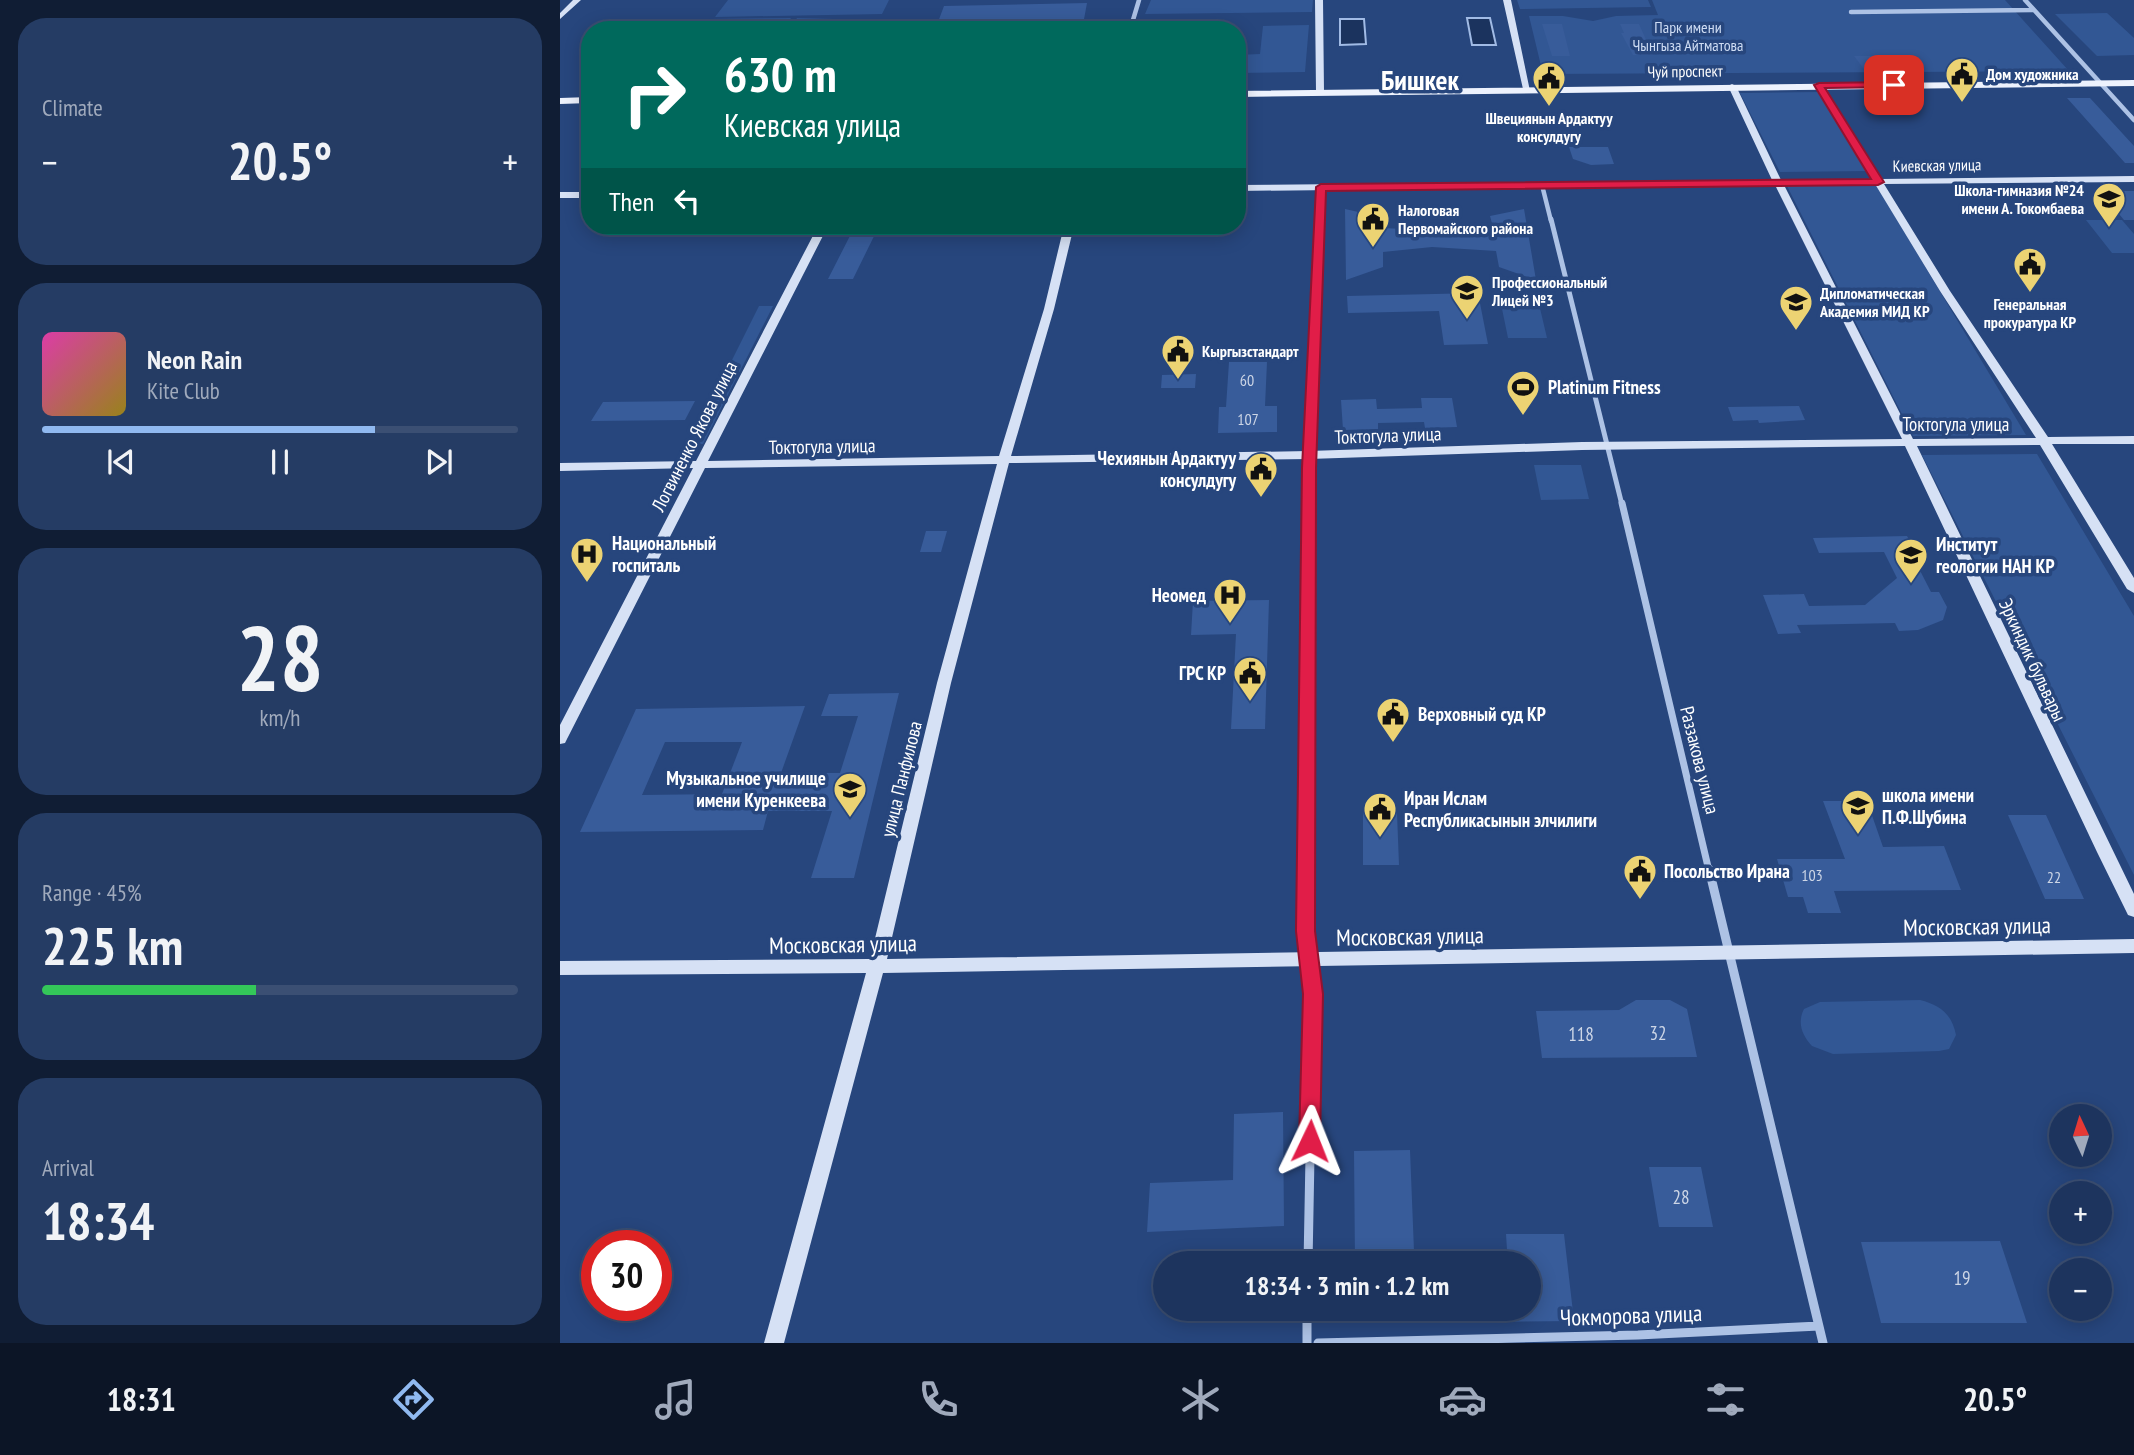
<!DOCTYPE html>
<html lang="en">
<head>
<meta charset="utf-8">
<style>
	:root { --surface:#1d345e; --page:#253c64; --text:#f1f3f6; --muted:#a0aabc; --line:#3b4f73; --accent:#90b9f0 }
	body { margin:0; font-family:"PT Sans Narrow",sans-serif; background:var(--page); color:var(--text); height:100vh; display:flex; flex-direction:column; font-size:26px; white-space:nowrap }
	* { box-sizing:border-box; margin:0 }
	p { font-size:23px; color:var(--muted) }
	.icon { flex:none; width:38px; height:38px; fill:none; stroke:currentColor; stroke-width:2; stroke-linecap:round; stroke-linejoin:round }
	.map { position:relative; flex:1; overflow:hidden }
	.details { display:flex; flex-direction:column; gap:18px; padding:18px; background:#101d34; width:560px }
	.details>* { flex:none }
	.top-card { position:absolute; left:21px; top:21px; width:665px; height:214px; border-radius:28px; box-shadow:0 4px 18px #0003,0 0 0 2px var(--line); background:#00695c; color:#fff; overflow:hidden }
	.needle { width:46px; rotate:356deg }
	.buttons { position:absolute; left:1489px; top:1104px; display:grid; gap:14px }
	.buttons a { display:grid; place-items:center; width:63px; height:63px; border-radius:50%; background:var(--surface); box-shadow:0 4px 18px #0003,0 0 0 2px var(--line); font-size:35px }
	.speed { position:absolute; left:21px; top:1230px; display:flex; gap:14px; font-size:35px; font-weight:700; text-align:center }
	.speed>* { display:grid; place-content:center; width:91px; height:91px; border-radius:50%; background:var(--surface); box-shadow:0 4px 18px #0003,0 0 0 2px var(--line); line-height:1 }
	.speed .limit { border:10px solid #d22; background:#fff; color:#111 }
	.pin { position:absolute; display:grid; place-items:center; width:60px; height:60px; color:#fff; margin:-30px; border-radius:14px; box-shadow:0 4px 10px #0006 }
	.me { position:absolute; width:77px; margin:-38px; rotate:2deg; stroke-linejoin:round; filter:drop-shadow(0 0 5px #0008) }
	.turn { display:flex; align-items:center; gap:24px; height:147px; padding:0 28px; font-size:32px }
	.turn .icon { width:91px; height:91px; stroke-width:2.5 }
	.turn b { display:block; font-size:49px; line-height:60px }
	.then { display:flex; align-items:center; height:66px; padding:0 28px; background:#0003; gap:14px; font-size:26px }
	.big { font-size:52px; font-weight:700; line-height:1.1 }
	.details .card { flex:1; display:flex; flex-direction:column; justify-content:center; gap:10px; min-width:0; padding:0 24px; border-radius:28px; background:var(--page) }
	.details .dial { align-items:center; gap:0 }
	.dial b { font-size:91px; line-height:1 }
	.song { display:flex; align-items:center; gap:21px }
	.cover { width:84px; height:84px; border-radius:10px; background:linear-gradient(135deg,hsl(320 70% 55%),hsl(50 70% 35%)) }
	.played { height:7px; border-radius:4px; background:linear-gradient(90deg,var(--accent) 70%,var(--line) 70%) }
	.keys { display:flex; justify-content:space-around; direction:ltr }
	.heat { display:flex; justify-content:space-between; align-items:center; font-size:38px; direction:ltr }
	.charge { height:10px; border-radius:5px; background:linear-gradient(90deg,#34c759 45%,var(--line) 0) }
	.trip { position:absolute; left:593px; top:1251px; width:388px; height:70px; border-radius:35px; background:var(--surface); box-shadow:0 4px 18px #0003,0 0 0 2px var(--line); font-weight:700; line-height:70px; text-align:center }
	.tab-bar { display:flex; height:112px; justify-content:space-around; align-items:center; background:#0c1526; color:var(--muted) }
	.tab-bar .icon { width:49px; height:49px }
	.tab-bar .current { color:var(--accent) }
	.tab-bar b { font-size:32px; color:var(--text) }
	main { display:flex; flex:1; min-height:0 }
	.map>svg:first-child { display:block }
	.green { fill:#325794 }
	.water { fill:#1b335e; stroke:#a1bbe5; stroke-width:2 }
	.building { fill:#385c9a; fill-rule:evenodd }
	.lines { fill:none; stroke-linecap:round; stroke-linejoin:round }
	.street-far3 { stroke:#adc2e5; stroke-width:4.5 }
	.street-far2 { stroke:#adc2e5; stroke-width:5 }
	.street-far1 { stroke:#adc2e5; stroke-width:7 }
	.street { stroke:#adc2e5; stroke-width:9 }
	.secondary { fill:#d6e1f5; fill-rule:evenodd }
	.primary { fill:#edf2fd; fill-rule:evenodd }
	.route { fill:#e11d48; stroke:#92132f; stroke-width:2 }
	.labels { text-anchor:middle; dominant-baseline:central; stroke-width:7; stroke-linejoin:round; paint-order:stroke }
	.far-park-label { font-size:16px; fill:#cfddf4; stroke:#27467d }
	.far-street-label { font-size:16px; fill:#fff; stroke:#27467d }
	.far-poi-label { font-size:16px; font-weight:bold; fill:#fff; stroke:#27467d; text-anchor:start }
	.number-label { font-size:16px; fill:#cdd6e6 }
	.poi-label { font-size:19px; font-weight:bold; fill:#fff; stroke:#27467d; text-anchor:start }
	.street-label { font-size:19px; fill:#fff; stroke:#27467d }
	.near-number-label { font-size:19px; fill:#cdd6e6 }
	.near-street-label { font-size:23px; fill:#fff; stroke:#27467d }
	.far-town-label { font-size:28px; font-weight:bold; fill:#fff; stroke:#27467d }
</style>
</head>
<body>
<main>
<section class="details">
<div class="card"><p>Climate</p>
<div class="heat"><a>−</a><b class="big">20.5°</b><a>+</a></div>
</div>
<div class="card">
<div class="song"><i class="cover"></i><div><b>Neon Rain</b><p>Kite Club</p></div></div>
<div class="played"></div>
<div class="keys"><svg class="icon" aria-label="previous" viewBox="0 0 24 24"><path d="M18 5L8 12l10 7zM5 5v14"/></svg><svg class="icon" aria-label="pause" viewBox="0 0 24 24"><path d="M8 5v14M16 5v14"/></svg><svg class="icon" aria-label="next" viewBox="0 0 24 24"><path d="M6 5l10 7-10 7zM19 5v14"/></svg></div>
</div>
<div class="card dial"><b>28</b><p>km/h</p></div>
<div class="card"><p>Range · 45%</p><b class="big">225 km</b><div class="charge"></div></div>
<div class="card"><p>Arrival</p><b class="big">18:34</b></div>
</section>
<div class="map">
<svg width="1574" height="1343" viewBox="0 0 1574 1343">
	<rect width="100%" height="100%" fill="#27467d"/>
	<path class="green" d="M 168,0 L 329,0 L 322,14 L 155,17 Z
		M 591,0 L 753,0 L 752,12 L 585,14 Z
		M 957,0 L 1088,0 L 1091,7 L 960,9 Z
		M 1092,0 L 1445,0 L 1509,71 L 983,74 L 969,16 L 1003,16 L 1033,21 L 1056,16 L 1098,15 Z
		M 1547,13 L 1574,38 L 1574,55 L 1537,56 L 1495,14 Z
		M 231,18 L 225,28 L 231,28 L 237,18 L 274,19 L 269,28 L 276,27 L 280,19 L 312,21 L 310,25 L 289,27 L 312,27 L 311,30 L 139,30 L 147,19 Z
		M 749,25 L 745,72 L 677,73 L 677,55 L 700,54 L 703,26 Z
		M 1260,92 L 1308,171 L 1220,172 L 1180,93 Z
		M 1315,183 L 1466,435 L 1353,436 L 1226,184 Z
		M 1526,220 L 1562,220 L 1574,234 L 1574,253 L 1552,253 Z
		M 941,304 L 979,304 L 987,338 L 948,338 Z
		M 199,306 L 213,306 L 143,444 L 130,444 Z
		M 1477,454 L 1574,616 L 1574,875 L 1362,455 Z
		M 974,465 L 1021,465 L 1029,499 L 981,500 Z
		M 1360,1000 C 1380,1005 1392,1014 1396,1035 L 1389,1049 L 1379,1051 L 1273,1054 L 1252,1046 C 1242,1035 1237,1023 1244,1009 L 1260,1002 Z"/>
	<path class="water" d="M 907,18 L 930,18 L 936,45 L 912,45 Z
		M 780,19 L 804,19 L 806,44 L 780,45 Z"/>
	<path class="building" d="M 527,3 L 522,30 L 375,30 L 384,6 Z
		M 982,24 L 1002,24 L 1010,56 L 992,56 Z
		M 1060,24 L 1079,24 L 1093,55 L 1073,55 L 1061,33 L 1064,33 Z
		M 1294,56 L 1348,56 L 1360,72 L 1306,72 Z
		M 1507,98 L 1530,98 L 1574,146 L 1574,163 L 1565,163 Z
		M 1009,147 L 1048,147 L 1054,164 L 1031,165 L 1013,159 Z
		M 1540,191 L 1574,191 L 1574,220 L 1564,220 Z
		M 785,209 L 821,217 L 822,228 L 888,231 L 933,227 L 930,216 L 964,209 L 976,280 L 939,267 L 936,251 L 872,247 L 823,252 L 823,267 L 786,280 Z
		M 295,226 L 319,226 L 293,279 L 268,279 Z
		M 918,293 L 928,344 L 884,345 L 879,311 L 788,313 L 787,296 Z
		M 669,362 L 707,362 L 705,406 L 717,406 L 717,432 L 658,433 L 659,407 L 666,407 Z
		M 636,374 L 635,388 L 601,388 L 602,375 Z
		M 861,398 L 892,398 L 897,427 L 865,428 L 864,422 L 818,423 L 818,429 L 783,430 L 781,400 L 816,399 L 817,409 L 862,408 Z
		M 135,401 L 125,420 L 31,421 L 43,402 Z
		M 1239,406 L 1245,420 L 1199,423 L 1198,420 L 1173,421 L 1168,407 Z
		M 366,531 L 387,531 L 381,552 L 360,552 Z
		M 1347,536 L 1355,551 L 1350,551 L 1371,592 L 1379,592 L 1387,607 L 1383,620 L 1358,630 L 1339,631 L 1335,623 L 1237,625 L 1241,633 L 1218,634 L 1203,595 L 1244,594 L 1249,606 L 1305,605 L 1337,578 L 1324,552 L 1259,553 L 1253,538 Z
		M 709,600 L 705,729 L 671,729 L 676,634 L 631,635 L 633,601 Z
		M 339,693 L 294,878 L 251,878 L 272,811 L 208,811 L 203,830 L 20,832 L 76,709 L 245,706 L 221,773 L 280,773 L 298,716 L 261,716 L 269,694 ZM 105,742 L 182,742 L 162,794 L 82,795 Z
		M 1263,801 L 1307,801 L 1323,847 L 1384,846 L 1401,890 L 1274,891 L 1281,913 L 1248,913 L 1243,897 L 1228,897 L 1217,859 L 1285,859 Z
		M 803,813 L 837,813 L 839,865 L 803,865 Z
		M 1448,815 L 1486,815 L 1524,899 L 1485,899 Z
		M 1076,1000 L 1110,1000 L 1127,1009 L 1137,1057 L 982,1058 L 976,1011 L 1059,1010 Z
		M 723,1112 L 724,1226 L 587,1232 L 590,1183 L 673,1180 L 674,1114 Z
		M 850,1150 L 854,1251 L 947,1250 L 946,1234 L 1004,1234 L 1014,1321 L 796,1323 L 796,1309 L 970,1309 L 970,1264 L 795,1264 L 794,1151 Z
		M 1089,1167 L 1141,1167 L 1153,1227 L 1099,1227 Z
		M 1440,1241 L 1467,1323 L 1321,1323 L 1301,1242 Z"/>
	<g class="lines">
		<path class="street-far3" d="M 1465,0 L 1574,120
			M 1291,12 L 1473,10
			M 570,30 L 579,0
			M 982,185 L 991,221
			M 759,221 L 761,187"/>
		<path class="street-far2" d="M 991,219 L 1062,505
			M 749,505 L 760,219"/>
		<path class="street-far1" d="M 1062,503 L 1149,871
			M 746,871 L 749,503"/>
		<path class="street" d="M 746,869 L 746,931 L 753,994 L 748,1264
			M 1149,869 L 1263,1343
			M 747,1309 L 747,1343
			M 758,1343 L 1078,1335 L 1259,1326"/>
		<path class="secondary" d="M 13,0 L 21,0 L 0,19 L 0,13 Z
			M 755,0 L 763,0 L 764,92 L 760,94 L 756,92 Z
			M 943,0 L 951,0 L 970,91 L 963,89 Z
			M 1256,83 L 1263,85 L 1321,179 L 1574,176 L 1574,182 L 1324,184 L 1390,291 L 1488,437 L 1574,436 L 1574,444 L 1492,444 L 1574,578 L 1574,593 L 1567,589 L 1480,445 L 1357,446 L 1574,894 L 1574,917 L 1568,915 L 1537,852 L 1345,446 L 1022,450 L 749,459 L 449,463 L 391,683 L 327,959 L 1574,939 L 1574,953 L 323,973 L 224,1343 L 204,1343 L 306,973 L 0,975 L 0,961 L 310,959 L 377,683 L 437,464 L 145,468 L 7,739 L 5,743 L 0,744 L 0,725 L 133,468 L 0,471 L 0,463 L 136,461 L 258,226 L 268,226 L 148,461 L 439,456 L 484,309 L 504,226 L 514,226 L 494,309 L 451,456 L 749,451 L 1022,442 L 1342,439 L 1215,185 L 677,191 L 677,185 L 1212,180 L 1168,86 L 1172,84 L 1176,86 L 1221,180 L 1312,179 L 1255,85 ZM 1315,184 L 1380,291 L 1476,438 L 1353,439 L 1224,185 Z
			M 0,192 L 30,192 L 30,198 L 0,198 Z"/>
		<path class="primary" d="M 1574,80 L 1574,86 L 677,97 L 677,91 Z
			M 30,97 L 30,103 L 0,104 L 0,98 Z"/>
	</g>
	<path class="route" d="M 1334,82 L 1338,85 L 1337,87 L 1265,88 L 1324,182 L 1318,185 L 766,191 L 756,468 L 755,931 L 763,994 L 760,1141 L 757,1148 L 750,1151 L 742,1148 L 739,1141 L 743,994 L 736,931 L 742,468 L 756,187 L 761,184 L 1311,179 L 1254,85 L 1259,83 Z"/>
	<defs>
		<symbol id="civic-pin" viewBox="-11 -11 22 30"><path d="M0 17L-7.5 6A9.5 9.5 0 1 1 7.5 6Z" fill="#ecd373" stroke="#27467d"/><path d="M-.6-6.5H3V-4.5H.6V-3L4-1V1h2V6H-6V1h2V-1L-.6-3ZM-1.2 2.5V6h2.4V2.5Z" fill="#111"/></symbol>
		<symbol id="school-pin" viewBox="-11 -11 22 30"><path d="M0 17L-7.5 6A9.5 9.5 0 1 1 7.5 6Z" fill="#ecd373" stroke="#27467d"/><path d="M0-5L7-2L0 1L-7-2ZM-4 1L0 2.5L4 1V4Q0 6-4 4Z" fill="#111"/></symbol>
		<symbol id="university-pin" viewBox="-11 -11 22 30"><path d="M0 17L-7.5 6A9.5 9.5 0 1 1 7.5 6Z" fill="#ecd373" stroke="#27467d"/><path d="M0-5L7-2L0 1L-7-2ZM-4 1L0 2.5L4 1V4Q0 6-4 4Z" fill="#111"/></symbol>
		<symbol id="stadium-pin" viewBox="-11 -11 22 30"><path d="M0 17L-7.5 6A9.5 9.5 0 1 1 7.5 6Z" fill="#ecd373" stroke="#27467d"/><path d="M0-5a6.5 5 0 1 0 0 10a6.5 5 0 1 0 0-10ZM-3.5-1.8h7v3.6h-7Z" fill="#111"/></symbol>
		<symbol id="hospital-pin" viewBox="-11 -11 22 30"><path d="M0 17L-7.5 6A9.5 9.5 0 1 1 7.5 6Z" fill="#ecd373" stroke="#27467d"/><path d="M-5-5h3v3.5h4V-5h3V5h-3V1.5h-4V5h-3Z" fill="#111"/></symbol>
	</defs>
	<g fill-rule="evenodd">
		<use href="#civic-pin" x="1383" y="55" width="38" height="52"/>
		<use href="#civic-pin" x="970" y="59" width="38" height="52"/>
		<use href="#school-pin" x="1530" y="180" width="38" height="52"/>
		<use href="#civic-pin" x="794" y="200" width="38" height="52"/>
		<use href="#civic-pin" x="1451" y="245" width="38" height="52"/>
		<use href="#university-pin" x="888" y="272" width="38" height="52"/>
		<use href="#university-pin" x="1217" y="283" width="38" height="52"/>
		<use href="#civic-pin" x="599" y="332" width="38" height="52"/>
		<use href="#stadium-pin" x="944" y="368" width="38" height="52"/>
		<use href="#civic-pin" x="682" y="450" width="38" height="52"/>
		<use href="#hospital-pin" x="8" y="535" width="38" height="52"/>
		<use href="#university-pin" x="1332" y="536" width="38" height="52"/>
		<use href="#hospital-pin" x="651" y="576" width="38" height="52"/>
		<use href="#civic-pin" x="671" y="654" width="38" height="52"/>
		<use href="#civic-pin" x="814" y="695" width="38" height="52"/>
		<use href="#school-pin" x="271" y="770" width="38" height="52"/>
		<use href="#school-pin" x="1279" y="787" width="38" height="52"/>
		<use href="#civic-pin" x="801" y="790" width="38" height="52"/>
		<use href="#civic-pin" x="1061" y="852" width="38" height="52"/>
	</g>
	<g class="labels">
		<g class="far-park-label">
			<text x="1128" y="27">Парк имени<tspan x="1128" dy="18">Чынгыза Айтматова</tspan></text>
		</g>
		<g class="far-street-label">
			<text transform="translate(1125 71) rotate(-1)">Чуй проспект</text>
			<text transform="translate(1377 165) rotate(-1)">Киевская улица</text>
		</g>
		<g class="far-poi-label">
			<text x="1426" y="74">Дом художника</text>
			<text x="989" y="118" text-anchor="middle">Швециянын Ардактуу<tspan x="989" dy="18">консулдугу</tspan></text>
			<text x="1524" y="190" text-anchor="end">Школа-гимназия №24<tspan x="1524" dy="18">имени А. Токомбаева</tspan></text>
			<text x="838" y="210">Налоговая<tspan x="838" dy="18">Первомайского района</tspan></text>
			<text x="932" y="282">Профессиональный<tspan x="932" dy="18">Лицей №3</tspan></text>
			<text x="1260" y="293">Дипломатическая<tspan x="1260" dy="18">Академия МИД КР</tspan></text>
			<text x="1470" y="304" text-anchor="middle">Генеральная<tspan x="1470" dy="18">прокуратура КР</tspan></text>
			<text x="642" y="351">Кыргызстандарт</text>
		</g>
		<g class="number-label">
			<text x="687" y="380">60</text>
			<text x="688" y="419">107</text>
			<text x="1252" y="875">103</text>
			<text x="1494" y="877">22</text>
		</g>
		<g class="poi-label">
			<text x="988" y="387">Platinum Fitness</text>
			<text x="676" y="458" text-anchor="end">Чехиянын Ардактуу<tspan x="676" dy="22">консулдугу</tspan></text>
			<text x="52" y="543">Национальный<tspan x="52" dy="22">госпиталь</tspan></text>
			<text x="1376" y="544">Институт<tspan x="1376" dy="22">геологии НАН КР</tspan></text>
			<text x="646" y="595" text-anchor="end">Неомед</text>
			<text x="666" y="673" text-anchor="end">ГРС КР</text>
			<text x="858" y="714">Верховный суд КР</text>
			<text x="266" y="778" text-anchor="end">Музыкальное училище<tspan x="266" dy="22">имени Куренкеева</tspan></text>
			<text x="1322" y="795">школа имени<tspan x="1322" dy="22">П.Ф.Шубина</tspan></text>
			<text x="844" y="798">Иран Ислам<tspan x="844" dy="22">Республикасынын элчилиги</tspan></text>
			<text x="1104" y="871">Посольство Ирана</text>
		</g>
		<g class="street-label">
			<text x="1396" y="424">Токтогула улица</text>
			<text transform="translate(828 435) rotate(-2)">Токтогула улица</text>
			<text transform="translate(134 436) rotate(-63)">Логвиненко Якова улица</text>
			<text transform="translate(262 446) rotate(-1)">Токтогула улица</text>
			<text transform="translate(1473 660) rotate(65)">Эркиндик бульвары</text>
			<text transform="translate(1140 760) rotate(76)">Раззакова улица</text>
			<text transform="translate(341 779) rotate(-76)">улица Панфилова</text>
		</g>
		<g class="near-number-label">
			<text x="1098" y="1033">32</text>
			<text x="1021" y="1034">118</text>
			<text x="1121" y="1197">28</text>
			<text x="1402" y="1278">19</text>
		</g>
		<g class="near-street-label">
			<text transform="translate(1417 926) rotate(-1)">Московская улица</text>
			<text transform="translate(850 936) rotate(-1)">Московская улица</text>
			<text transform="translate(283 944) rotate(-1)">Московская улица</text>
			<text transform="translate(1071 1315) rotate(-2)">Чокморова улица</text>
		</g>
		<g class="far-town-label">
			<text x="860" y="79">Бишкек</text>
		</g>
	</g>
</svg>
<div class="buttons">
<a><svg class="needle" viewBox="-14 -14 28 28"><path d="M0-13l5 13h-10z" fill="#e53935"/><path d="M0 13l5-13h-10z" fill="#a0aabc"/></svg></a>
<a>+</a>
<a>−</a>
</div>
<div class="speed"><div class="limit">30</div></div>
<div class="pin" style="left:1334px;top:85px;background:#d93025"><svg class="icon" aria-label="arrive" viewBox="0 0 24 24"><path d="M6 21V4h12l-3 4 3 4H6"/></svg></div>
<svg class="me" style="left:750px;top:1141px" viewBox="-20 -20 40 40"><path d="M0-17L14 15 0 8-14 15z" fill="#e11d48" stroke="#fff" stroke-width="4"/></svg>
<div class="trip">18:34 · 3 min · 1.2 km</div>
<div class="top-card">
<div class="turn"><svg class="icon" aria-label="right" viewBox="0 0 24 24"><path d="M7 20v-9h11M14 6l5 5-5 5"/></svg><div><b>630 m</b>Киевская улица</div></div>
<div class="then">Then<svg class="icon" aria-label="left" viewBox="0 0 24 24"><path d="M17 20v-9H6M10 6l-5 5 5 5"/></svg></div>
</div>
</div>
</main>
<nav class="tab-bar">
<b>18:31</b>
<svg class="icon current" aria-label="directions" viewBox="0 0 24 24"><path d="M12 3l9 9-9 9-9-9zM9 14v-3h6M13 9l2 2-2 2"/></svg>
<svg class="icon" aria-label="music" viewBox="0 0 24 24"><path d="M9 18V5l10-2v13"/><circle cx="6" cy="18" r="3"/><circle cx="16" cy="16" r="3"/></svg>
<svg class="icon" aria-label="phone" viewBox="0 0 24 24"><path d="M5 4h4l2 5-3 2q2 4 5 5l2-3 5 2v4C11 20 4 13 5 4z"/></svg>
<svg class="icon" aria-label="climate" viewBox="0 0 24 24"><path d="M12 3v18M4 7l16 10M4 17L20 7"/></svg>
<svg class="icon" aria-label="car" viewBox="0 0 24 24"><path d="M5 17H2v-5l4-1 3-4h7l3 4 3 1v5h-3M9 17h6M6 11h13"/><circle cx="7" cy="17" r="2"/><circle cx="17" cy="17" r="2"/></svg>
<svg class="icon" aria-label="filters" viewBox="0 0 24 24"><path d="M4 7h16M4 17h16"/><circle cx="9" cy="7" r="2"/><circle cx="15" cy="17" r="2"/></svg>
<b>20.5°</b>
</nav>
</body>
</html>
